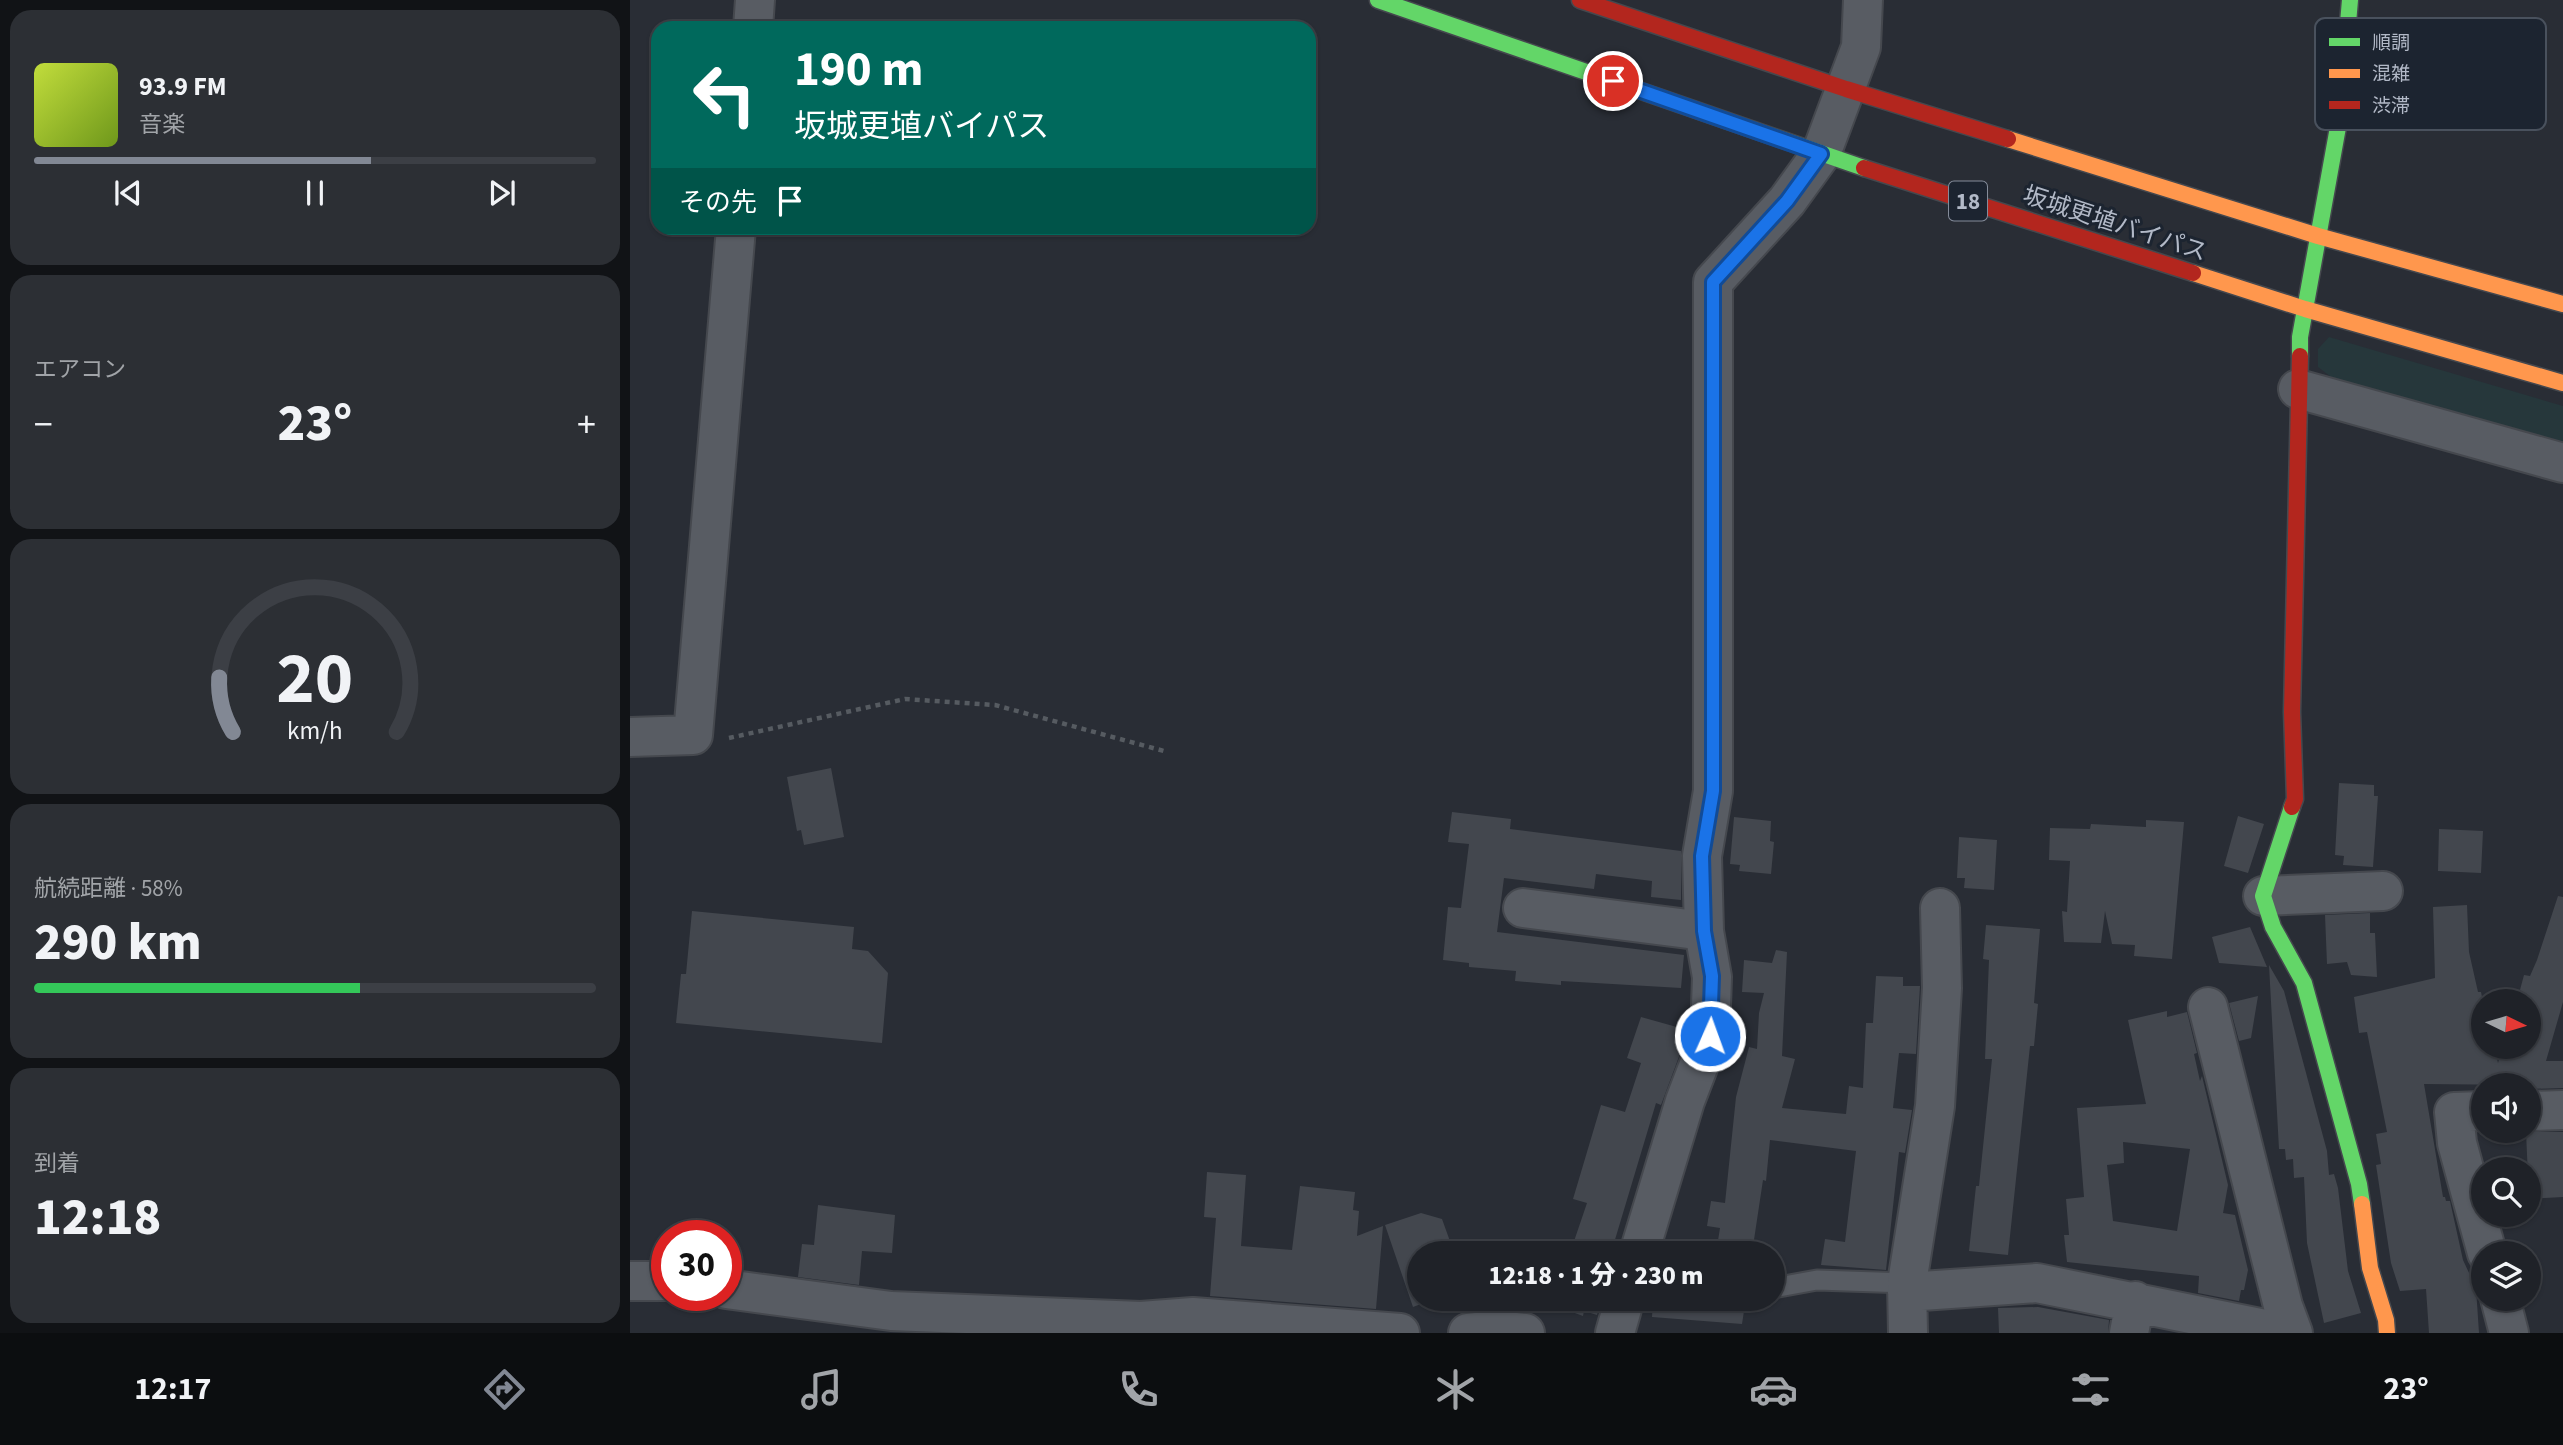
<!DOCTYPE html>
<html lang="ja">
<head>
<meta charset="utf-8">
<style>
	:root { --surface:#1f2228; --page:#2c2f34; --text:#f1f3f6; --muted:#a1a4a8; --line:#3c3f45; --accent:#828894 }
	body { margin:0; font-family:"Source Sans 3","Noto Sans JP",sans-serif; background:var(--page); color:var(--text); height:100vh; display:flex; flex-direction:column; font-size:26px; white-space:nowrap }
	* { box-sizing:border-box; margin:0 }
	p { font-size:23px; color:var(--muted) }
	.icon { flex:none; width:38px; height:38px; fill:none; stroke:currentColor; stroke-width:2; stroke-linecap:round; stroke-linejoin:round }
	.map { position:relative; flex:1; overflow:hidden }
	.side { display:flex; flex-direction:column; gap:10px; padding:10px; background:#111316; width:630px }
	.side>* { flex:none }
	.top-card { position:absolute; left:21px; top:21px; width:665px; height:214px; border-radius:21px; box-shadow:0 2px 5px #0004,0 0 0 2px var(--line); background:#00695c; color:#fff; overflow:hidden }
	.needle { width:46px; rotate:95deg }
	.controls { position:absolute; left:1841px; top:989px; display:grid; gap:14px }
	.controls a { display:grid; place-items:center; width:70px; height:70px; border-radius:50%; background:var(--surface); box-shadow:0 2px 5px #0004,0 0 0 2px var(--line); font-size:35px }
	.speed { position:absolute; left:21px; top:1220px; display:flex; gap:14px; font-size:35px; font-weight:700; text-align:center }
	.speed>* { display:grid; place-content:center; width:91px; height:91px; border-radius:50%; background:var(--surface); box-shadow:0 2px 5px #0004,0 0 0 2px var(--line); line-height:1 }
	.speed .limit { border:10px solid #d22; background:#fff; color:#111 }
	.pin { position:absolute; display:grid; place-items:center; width:60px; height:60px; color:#fff; margin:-30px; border:4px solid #fff; border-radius:50%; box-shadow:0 2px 7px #0007 }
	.me { position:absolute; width:77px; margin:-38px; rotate:2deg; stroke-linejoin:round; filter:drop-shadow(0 0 5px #0008) }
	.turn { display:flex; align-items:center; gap:24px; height:147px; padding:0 28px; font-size:32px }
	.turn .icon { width:91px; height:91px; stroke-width:2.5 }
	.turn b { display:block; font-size:49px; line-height:60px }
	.then { display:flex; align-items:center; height:66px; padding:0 28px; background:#0003; gap:14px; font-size:26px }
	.big { font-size:52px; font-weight:800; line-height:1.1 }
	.side .widget { flex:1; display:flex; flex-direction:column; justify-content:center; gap:10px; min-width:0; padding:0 24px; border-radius:21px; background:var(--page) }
	.side .dial { align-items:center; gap:0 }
	.dial svg { height:182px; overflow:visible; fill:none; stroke:var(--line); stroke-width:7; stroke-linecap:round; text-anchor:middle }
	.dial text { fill:var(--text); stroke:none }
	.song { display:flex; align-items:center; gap:21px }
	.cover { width:84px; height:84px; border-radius:10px; background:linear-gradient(135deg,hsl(70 70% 55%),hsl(80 70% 35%)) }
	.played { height:7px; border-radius:4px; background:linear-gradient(90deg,var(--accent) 60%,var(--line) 60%) }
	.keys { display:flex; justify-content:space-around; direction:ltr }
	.heat { display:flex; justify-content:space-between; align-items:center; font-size:38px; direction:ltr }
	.charge { height:10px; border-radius:5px; background:linear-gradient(90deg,#34c759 58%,var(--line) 0) }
	.trip { position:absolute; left:777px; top:1241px; width:378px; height:70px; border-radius:35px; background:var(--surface); box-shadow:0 2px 5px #0004,0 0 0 2px var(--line); font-weight:800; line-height:70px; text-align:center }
	.menu { display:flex; height:112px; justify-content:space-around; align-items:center; background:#0c0e10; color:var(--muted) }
	.menu .icon { width:49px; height:49px }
	.menu .on { color:var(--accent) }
	.menu b { font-size:32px; color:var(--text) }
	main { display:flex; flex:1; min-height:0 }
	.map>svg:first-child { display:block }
	.green { fill:#26373b }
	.building { fill:#43474e; fill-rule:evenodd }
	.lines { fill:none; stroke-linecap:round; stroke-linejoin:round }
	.lane-casing { stroke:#45484e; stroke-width:23 }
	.street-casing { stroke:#45484e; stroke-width:42 }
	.fast-casing { stroke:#45484e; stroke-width:19 }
	.slow-casing { stroke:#45484e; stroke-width:19 }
	.jam-casing { stroke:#45484e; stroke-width:19 }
	.path { stroke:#565b61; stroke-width:4.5; stroke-dasharray:5 5; stroke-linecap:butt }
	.lane { stroke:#585c63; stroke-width:19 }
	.street { stroke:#585c63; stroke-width:38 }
	.fast { stroke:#63d668; stroke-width:16 }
	.slow { stroke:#ff974d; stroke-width:16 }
	.jam { stroke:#b3261e; stroke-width:16 }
	.route-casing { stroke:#114b97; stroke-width:18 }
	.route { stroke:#1a73e8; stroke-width:12 }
	.labels { text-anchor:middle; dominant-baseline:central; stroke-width:6; stroke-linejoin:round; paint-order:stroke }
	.shield { fill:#1c2430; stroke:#858c9a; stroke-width:2 }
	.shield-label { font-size:23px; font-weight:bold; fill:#b2b9c7 }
	.street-label { font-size:24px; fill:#b2b9c7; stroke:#1c2430 }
	.key { fill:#1c2430; stroke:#49515d; stroke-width:2 }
	.key-label { font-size:19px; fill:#b2b9c7 }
</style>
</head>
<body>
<main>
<section class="side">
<div class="widget">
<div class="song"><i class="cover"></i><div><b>93.9 FM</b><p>音楽</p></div></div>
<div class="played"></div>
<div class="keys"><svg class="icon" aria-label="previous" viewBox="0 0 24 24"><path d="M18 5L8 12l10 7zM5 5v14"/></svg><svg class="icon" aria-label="pause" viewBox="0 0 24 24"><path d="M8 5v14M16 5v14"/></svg><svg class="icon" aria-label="next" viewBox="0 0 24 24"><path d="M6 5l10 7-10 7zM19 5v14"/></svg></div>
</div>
<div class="widget"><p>エアコン</p>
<div class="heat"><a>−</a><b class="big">23°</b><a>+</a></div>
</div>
<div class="widget dial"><svg viewBox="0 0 100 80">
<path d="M14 69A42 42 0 1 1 86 69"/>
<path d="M14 69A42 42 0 0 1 8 45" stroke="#828894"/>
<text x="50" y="56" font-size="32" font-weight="700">20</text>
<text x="50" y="72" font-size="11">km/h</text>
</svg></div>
<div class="widget"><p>航続距離 · 58%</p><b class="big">290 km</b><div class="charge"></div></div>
<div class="widget"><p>到着</p><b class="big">12:18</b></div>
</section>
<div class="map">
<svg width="1933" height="1333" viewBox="0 0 1933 1333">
	<rect width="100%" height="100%" fill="#292d35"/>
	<path class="green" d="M 1699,337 L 1933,406 L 1933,447 L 1709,383 L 1688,367 L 1688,349 Z"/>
	<path class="building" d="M 201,768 L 214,837 L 174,845 L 171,830 L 167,831 L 157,777 Z
		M 1709,783 L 1744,785 L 1744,796 L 1748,796 L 1743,867 L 1713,865 L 1714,856 L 1705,855 Z
		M 822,812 L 881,819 L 880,829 L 1051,851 L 1051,900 L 1021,897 L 1022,881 L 966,874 L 964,889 L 874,878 L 867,932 L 1054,955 L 1051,988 L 931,981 L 931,985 L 885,981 L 886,971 L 839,967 L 839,963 L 813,960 L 818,907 L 831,908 L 839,844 L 818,842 Z
		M 1608,816 L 1634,824 L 1618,873 L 1594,866 Z
		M 1104,817 L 1141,821 L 1140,841 L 1144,842 L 1141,874 L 1109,871 L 1110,865 L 1100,864 Z
		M 1516,820 L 1554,822 L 1542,959 L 1504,956 L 1505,945 L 1482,944 L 1475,911 L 1471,943 L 1434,942 L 1432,911 L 1437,912 L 1440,861 L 1419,860 L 1420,828 L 1460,829 L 1461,824 L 1516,827 Z
		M 1809,829 L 1853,831 L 1851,873 L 1808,871 Z
		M 1329,837 L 1367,840 L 1364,890 L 1334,888 L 1335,878 L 1327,878 Z
		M 1928,896 L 1933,897 L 1933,1002 L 1916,1061 L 1933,1061 L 1933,1088 L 1899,1089 L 1899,1085 L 1794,1084 L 1813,1197 L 1815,1197 L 1816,1201 L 1820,1201 L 1833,1260 L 1846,1288 L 1849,1333 L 1799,1333 L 1796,1289 L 1770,1291 L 1761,1263 L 1746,1165 L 1751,1164 L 1746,1134 L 1757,1132 L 1737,1032 L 1729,1033 L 1724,997 L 1805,978 L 1803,907 L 1837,905 L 1839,952 L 1848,992 L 1851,992 L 1853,1002 L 1853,1046 L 1864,1046 L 1868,1063 L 1873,1046 L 1899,1046 L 1899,1001 L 1887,1001 L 1894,975 L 1900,976 L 1907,960 Z
		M 62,911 L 224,927 L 222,949 L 238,951 L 258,973 L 252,1043 L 46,1023 L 51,974 L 56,974 Z
		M 1740,913 L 1740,933 L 1745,933 L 1747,977 L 1721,975 L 1717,962 L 1697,964 L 1695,915 Z
		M 1356,925 L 1410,929 L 1404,1003 L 1408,1004 L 1404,1046 L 1400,1046 L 1378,1255 L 1339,1251 L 1346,1186 L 1349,1186 L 1362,1059 L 1355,1059 L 1359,960 L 1353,959 Z
		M 1620,927 L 1637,967 L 1589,963 L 1582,937 Z
		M 1146,950 L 1157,952 L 1152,1056 L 1165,1059 L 1152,1108 L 1216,1114 L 1219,1086 L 1233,1088 L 1236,1023 L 1243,1023 L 1246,976 L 1273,977 L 1273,986 L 1290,986 L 1286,1054 L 1269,1053 L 1263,1108 L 1282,1110 L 1275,1153 L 1269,1152 L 1256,1270 L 1191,1265 L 1195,1239 L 1215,1242 L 1226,1151 L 1140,1140 L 1136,1181 L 1133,1180 L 1122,1253 L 1086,1253 L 1090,1228 L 1077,1226 L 1081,1201 L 1095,1203 L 1106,1097 L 1119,1047 L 1127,1049 L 1129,1013 L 1134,993 L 1112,992 L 1114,960 L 1142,963 Z
		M 1639,965 L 1654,991 L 1697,1151 L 1699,1175 L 1704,1174 L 1708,1188 L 1718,1271 L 1731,1313 L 1694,1323 L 1677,1243 L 1674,1177 L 1664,1178 L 1663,1159 L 1656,1160 L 1655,1149 L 1649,1149 Z
		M 1628,996 L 1621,1038 L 1609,1041 L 1599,1003 Z
		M 1537,1011 L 1537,1017 L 1557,1012 L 1567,1053 L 1564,1054 L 1570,1081 L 1572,1076 L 1598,1185 L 1593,1213 L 1605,1215 L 1618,1270 L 1614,1290 L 1611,1290 L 1609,1301 L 1568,1293 L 1569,1276 L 1437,1262 L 1434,1235 L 1439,1235 L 1436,1199 L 1454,1197 L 1447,1108 L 1516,1104 L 1498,1020 ZM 1493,1142 L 1560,1149 L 1547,1231 L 1483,1221 L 1477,1165 L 1494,1163 Z
		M 1011,1017 L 1054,1029 L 1053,1046 L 1031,1105 L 1026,1103 L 981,1253 L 940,1253 L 957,1203 L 943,1199 L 971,1105 L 995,1112 L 1011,1063 L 997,1058 Z
		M 1896,1132 L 1933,1132 L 1933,1197 L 1899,1199 Z
		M 577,1172 L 616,1175 L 611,1246 L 662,1250 L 670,1186 L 725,1192 L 723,1210 L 729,1211 L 727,1236 L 753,1226 L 746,1309 L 580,1296 L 586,1218 L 574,1217 Z
		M 188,1205 L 265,1215 L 262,1253 L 232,1251 L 229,1285 L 168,1277 L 172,1244 L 184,1245 Z
		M 791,1213 L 812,1219 L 821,1244 L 827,1242 L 831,1253 L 789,1253 L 789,1298 L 807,1298 L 783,1307 L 755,1225 Z
		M 925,1298 L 972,1298 L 967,1315 L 954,1311 L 953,1316 L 923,1305 Z
		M 1023,1298 L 1116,1298 L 1112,1324 L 1022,1317 Z
		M 1408,1307 L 1479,1320 L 1478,1333 L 1369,1333 L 1368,1308 Z"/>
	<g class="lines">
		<defs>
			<path id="lane" d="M 1143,1288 L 1187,1280 L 1277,1283"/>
			<path id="street" d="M 123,28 L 125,0
				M 1668,389 L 1933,463
				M 0,737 L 63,735 L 106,228
				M 1633,896 L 1753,891
				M 893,908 L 1074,931
				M 1578,1007 L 1653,1306 L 1663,1333
				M 1853,1111 L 1824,1112 L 1827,1143 L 1857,1253
				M 1899,1111 L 1933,1110
				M 1009,1253 L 1055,1101 L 1080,1036 L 1082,977 L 1074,931 L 1072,856 L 1083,791 L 1083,282 L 1157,201 L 1191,154 L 1231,47 L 1233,0
				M 0,1281 L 37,1281
				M 96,1289 L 261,1311 L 511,1321 L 563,1317 L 770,1333
				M 1277,1292 L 1407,1283 L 1655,1333
				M 1870,1298 L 1879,1333
				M 838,1333 L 866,1330 L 895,1333
				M 985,1333 L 995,1298
				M 1278,1333 L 1277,1283 L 1305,1106 L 1312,988 L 1310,908
				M 1499,1333 L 1505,1301"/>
			<path id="fast" d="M 748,0 L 1234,168
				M 1670,356 L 1670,337 L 1710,116 L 1720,0
				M 1662,807 L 1633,896 L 1643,927 L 1674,983 L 1729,1184 L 1732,1204"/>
			<path id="slow" d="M 1378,139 L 1688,236 L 1933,304
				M 1563,273 L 1675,309 L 1933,383
				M 1732,1204 L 1740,1268 L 1756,1320 L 1757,1333"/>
			<path id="jam" d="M 950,0 L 1216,89 L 1378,139
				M 1234,168 L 1563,273
				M 1662,807 L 1665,799 L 1662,712 L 1670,356"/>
		</defs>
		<use href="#lane" class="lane-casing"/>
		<use href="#street" class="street-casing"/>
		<use href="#fast" class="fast-casing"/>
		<use href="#slow" class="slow-casing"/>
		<use href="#jam" class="jam-casing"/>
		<path class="path" d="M 99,738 L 275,699 L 365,705 L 534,751"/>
		<use href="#lane" class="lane"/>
		<use href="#street" class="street"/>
		<use href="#fast" class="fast"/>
		<use href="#slow" class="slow"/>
		<use href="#jam" class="jam"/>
	</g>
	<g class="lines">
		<defs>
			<path id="route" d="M 983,81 L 1191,154 L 1157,201 L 1083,282 L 1083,791 L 1072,856 L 1074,931 L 1082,976 L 1080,1036"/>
		</defs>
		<use href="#route" class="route-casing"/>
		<use href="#route" class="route"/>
	</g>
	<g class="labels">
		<rect class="shield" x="1319" y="181.5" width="38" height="39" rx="5"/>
		<g class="shield-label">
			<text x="1338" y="201">18</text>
		</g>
		<g class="street-label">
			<text transform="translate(1485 224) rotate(18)">坂城更埴バイパス</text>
		</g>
	</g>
	<rect x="1685" y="18" width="231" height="112" rx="10" class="key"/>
	<rect x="1699" y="38" width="31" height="8" fill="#63d668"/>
	<rect x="1699" y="69" width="31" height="9" fill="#ff974d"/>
	<rect x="1699" y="101" width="31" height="8" fill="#b3261e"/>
	<g class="key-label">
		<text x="1742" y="49">順調</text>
		<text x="1742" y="80">混雑</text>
		<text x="1742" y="112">渋滞</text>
	</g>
</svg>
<div class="controls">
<a><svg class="needle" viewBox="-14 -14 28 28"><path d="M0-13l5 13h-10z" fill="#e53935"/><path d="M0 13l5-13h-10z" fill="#a1a4a8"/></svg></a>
<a><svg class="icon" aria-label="sound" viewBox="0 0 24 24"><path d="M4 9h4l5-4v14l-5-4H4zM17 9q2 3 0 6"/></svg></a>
<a><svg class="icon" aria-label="search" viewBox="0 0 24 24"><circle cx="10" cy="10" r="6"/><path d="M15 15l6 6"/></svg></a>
<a><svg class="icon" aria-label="layers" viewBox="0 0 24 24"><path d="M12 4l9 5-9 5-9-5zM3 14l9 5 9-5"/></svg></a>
</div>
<div class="speed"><div class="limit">30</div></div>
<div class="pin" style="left:983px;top:81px;background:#d93025"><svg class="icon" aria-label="arrive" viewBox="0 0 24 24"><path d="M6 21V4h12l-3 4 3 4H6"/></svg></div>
<svg class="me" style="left:1080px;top:1036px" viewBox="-20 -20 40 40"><circle r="17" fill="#1a73e8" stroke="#fff" stroke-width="3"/><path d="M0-11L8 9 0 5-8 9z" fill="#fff"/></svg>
<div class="trip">12:18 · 1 分 · 230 m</div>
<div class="top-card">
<div class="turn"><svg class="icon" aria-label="left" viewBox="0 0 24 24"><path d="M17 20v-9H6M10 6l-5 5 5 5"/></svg><div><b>190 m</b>坂城更埴バイパス</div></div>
<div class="then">その先<svg class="icon" aria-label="arrive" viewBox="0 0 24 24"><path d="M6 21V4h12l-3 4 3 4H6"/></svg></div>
</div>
</div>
</main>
<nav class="menu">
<b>12:17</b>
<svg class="icon on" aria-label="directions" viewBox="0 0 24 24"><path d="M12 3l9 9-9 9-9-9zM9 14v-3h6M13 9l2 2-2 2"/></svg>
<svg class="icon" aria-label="music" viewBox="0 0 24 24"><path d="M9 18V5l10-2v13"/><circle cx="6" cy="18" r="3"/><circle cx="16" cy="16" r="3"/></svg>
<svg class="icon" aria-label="phone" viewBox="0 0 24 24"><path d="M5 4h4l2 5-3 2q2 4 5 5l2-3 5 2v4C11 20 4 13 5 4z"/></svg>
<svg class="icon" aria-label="climate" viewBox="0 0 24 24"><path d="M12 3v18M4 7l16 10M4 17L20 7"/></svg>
<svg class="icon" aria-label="car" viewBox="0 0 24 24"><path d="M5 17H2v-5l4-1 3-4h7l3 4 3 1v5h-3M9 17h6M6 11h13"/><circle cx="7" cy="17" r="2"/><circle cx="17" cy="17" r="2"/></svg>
<svg class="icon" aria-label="filters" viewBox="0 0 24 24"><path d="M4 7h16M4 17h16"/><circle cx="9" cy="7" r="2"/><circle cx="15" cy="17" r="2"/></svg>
<b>23°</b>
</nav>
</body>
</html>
